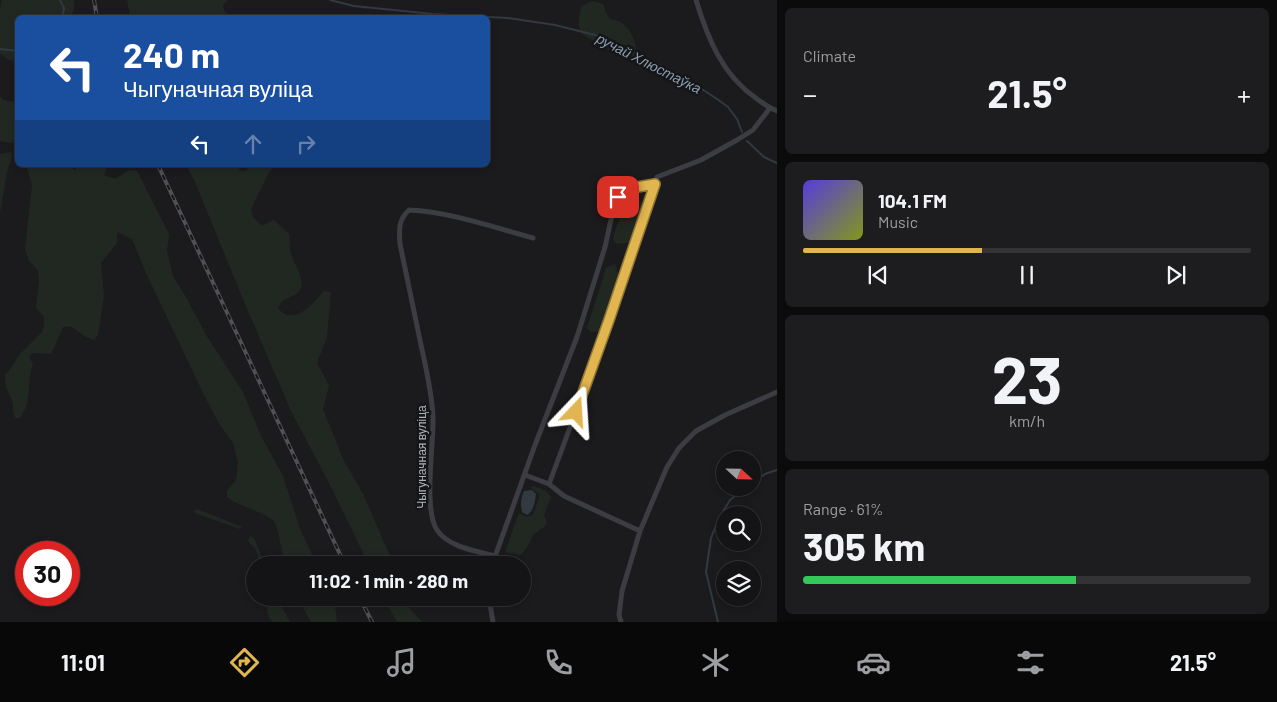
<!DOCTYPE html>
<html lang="en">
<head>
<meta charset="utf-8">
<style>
	:root { --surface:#141416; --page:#1d1d1f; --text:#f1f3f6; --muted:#9d9ea1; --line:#333335; --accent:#e1b54f }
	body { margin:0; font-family:Barlow,sans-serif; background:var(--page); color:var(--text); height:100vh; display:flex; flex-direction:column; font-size:19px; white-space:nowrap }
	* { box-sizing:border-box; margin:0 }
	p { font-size:16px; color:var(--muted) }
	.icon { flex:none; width:28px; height:28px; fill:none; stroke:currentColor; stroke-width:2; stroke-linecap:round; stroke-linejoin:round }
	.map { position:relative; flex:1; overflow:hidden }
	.details { display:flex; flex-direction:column; gap:8px; padding:8px; background:#0b0b0c; width:500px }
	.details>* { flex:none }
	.top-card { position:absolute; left:15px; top:15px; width:475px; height:152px; border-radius:8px; box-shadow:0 2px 8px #0003,0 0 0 1px var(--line); background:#1a4fa0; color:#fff; overflow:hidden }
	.needle { width:32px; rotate:112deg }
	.controls { position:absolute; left:716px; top:451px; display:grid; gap:10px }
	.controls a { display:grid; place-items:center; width:45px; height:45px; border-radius:50%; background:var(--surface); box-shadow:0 2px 8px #0003,0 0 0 1px var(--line); font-size:25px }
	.speed { position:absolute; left:15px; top:541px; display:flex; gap:10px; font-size:25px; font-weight:700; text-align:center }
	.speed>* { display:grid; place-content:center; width:65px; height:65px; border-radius:50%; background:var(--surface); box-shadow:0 2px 8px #0003,0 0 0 1px var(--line); line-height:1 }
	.speed .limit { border:8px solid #d22; background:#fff; color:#111 }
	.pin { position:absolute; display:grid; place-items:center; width:42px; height:42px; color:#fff; margin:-21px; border-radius:10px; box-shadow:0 2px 8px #0006 }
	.me { position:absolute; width:55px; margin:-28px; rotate:20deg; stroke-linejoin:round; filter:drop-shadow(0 0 4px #0008) }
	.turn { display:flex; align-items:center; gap:18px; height:105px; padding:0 25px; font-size:22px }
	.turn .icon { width:65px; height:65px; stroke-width:2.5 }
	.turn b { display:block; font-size:35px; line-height:42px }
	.lanes { display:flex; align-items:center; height:48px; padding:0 25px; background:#0003; justify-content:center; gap:25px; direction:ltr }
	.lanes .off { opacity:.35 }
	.big { font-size:38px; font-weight:700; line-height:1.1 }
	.details .widget { flex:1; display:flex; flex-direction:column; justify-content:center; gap:8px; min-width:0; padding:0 18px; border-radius:8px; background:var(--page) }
	.details .dial { align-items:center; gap:0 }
	.dial b { font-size:65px; line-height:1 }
	.song { display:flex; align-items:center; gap:15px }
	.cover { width:60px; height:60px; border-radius:8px; background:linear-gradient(135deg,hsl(250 70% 55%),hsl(70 70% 35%)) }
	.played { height:5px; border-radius:2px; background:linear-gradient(90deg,var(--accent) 40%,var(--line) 40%) }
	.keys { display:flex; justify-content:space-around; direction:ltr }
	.heat { display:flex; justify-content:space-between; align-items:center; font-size:28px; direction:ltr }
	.charge { height:8px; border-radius:4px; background:linear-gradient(90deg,#34c759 61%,var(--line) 0) }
	.trip { position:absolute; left:246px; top:556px; width:285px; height:50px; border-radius:25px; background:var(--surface); box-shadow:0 2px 8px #0003,0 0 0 1px var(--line); font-weight:700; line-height:50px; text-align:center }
	.dock { display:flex; height:80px; justify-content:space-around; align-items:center; background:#080809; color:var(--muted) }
	.dock .icon { width:35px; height:35px }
	.dock .current { color:var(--accent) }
	.dock b { font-size:22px; color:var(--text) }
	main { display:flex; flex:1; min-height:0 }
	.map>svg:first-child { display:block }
	.green { fill:#212822 }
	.water { fill:#323940 }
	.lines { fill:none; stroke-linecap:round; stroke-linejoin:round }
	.stream { stroke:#323940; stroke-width:2 }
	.minor { stroke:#3c3d42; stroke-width:5 }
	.rail-casing { stroke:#505156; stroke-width:4 }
	.rail { stroke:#161618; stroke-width:2; stroke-dasharray:5.5; stroke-linecap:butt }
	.route-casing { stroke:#927633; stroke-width:12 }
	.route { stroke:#e1b54f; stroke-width:9 }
	.labels { text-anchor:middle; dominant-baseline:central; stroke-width:5; stroke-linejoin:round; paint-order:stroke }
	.street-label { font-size:12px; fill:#afb2bb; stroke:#161618 }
	.water-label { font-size:14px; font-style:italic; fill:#8a9eb2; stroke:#161618 }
</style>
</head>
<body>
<main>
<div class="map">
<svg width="777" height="622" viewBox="0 0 777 622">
	<rect width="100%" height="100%" fill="#1b1b1d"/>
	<path class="green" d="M 2,0 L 74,0 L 74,8 L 71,17 L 18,18 L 17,61 L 9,60 L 0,54 L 0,9 Z
		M 127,0 L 228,0 L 223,5 L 224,11 L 231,15 L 231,17 L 133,17 L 130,15 Z
		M 591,1 L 603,4 C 605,7 605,13 608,16 C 611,21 618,20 622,23 C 632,31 635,41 637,52 L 633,59 L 620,56 L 582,34 L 579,26 L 579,17 L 582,6 Z
		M 0,96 L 3,100 L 15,102 L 17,100 L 17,141 L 11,143 L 0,141 Z
		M 11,152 L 12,157 L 7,172 L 0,213 L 0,154 Z
		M 26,165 L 67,165 L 75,170 L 79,165 L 106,165 L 106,169 L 104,175 L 115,179 L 130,170 L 137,171 L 169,234 L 167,251 L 173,276 L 186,297 L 206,335 L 243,392 L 261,436 L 283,476 L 300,529 L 317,565 L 285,565 C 283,557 278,527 275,523 C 269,513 239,507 227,497 L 227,491 L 236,480 L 238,462 L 233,443 L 218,422 L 203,393 L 146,273 L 132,239 L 117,232 L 117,243 L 101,263 L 104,296 L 98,335 L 94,340 L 86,337 L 70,326 L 63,327 L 51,354 L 32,353 L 29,357 L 33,364 C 28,377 30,390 27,403 C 26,409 22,414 20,418 L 16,418 L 14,416 L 12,400 L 6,387 L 5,376 L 20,354 L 42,332 L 44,325 L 44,317 L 36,308 L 39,281 L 38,270 L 29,261 L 25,249 L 32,185 Z
		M 186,165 L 238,165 L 240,171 L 246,171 L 250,165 L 275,165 L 269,172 L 251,209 L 253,217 L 262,226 L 274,220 L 289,234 C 290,241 289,248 291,254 C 294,265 307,281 299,291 C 293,299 283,296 278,308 C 293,328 314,303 324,291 L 331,292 L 327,337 L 317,363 L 329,385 L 323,409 L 343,459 L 363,494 L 394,565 L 369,565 L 330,485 L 291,411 L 245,304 L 195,182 Z
		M 633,199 L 639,199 L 642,203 L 641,217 L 634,242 L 617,244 L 613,240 C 616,223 623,212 633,199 Z
		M 615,264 L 619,276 L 600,331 L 591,332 L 587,328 L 606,268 Z
		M 533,486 L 546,491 L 551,497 L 544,515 L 547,523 C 544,528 542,528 538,531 C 529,538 529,549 520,555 L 505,552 L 519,513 L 527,517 L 533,515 L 540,495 L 531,488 Z
		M 197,509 L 242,527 L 240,529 L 197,514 L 194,512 Z
		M 250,536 L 254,538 L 265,565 L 261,565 L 256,550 L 248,541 Z
		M 269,598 L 277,598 L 290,622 L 273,622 C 265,615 267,607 269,598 Z
		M 298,598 L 332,598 L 335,605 L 337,622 L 311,622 Z
		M 384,598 L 404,598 L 405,603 L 422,622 L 397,622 Z"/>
	<path class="water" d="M 532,490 L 536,494 C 535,501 534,511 527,515 L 522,512 C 520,504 521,498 524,491 Z"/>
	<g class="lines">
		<path class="stream" d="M 60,0 L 64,8 L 62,18
			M 330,0 L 354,6 L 433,14 L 508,18 L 555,25 L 603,37 L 688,80 L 717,99 L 728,107 L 737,119 L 742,132
			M 0,49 L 18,51
			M 747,141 L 764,157 L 777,163
			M 752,483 L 765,474 L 777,470
			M 718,622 L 706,572 L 711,538 L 719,518 L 730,500 L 745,488"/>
		<path class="minor" d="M 696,0 C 708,39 722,75 757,99 C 763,103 769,108 777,111
			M 525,475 L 549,484
			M 640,531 L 564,496 L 549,484 L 603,339 L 657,177 L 701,160 L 737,140 L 753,130 L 770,108
			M 495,556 C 476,551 448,547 437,530 C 423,509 434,443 433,417 C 432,393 426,368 421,345 C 414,311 407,278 400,244 C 399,230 398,220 409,210 C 451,212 492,227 533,238
			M 492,565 L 535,445 L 577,337 L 605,247 L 614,206 L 618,197 L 626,189 L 655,184
			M 489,598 L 493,622
			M 621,622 L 619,615 L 622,591 L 640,531 L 667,467 L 679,448 L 696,431 L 725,415 L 777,392"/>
		<defs>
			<path id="rail" d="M 94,0 L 97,18
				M 158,165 L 345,565
				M 360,598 L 372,622"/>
		</defs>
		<use href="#rail" class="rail-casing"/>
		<use href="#rail" class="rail"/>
	</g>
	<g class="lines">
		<defs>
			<path id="route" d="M 576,412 L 609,320 L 655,184 L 626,189 L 618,197"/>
		</defs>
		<use href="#route" class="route-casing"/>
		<use href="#route" class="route"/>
	</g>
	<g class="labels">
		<g class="street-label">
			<text transform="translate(421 457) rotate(-90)">Чыгуначная вуліца</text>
		</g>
		<g class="water-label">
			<text transform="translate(649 63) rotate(27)">ручай Хлюстаўка</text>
		</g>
	</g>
</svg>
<div class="controls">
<a><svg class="needle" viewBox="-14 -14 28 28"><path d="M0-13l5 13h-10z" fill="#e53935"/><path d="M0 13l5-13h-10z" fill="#9d9ea1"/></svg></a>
<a><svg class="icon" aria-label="search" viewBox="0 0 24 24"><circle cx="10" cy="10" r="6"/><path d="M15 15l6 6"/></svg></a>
<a><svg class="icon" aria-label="layers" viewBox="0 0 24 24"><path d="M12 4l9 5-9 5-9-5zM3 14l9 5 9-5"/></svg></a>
</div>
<div class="speed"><div class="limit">30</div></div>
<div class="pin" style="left:618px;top:197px;background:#d93025"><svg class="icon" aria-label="arrive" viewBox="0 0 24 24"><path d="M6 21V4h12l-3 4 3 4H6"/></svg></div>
<svg class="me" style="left:576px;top:412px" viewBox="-20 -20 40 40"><path d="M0-17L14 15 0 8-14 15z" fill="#e1b54f" stroke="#fff" stroke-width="4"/></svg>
<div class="trip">11:02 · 1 min · 280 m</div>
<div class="top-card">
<div class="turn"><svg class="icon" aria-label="left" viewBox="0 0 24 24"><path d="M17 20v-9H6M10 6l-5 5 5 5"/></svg><div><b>240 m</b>Чыгуначная вуліца</div></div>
<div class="lanes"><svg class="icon" aria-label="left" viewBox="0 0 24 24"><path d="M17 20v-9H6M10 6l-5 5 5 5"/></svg><svg class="icon off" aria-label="ahead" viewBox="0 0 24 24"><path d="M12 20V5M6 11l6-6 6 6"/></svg><svg class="icon off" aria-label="right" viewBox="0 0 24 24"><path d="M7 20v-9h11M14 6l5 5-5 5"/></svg></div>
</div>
</div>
<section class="details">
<div class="widget"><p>Climate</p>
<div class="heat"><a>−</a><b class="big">21.5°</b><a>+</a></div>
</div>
<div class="widget">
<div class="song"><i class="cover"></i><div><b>104.1 FM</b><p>Music</p></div></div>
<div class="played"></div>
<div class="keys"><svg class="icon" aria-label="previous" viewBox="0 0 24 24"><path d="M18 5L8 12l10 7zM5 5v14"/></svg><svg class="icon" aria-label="pause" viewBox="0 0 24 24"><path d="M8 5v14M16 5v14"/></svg><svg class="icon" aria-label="next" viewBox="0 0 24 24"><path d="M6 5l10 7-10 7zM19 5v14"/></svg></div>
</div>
<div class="widget dial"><b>23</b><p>km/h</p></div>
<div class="widget"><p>Range · 61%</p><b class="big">305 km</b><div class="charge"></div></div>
</section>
</main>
<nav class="dock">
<b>11:01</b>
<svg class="icon current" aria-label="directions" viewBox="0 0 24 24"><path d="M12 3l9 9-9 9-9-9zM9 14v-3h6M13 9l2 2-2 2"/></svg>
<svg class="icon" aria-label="music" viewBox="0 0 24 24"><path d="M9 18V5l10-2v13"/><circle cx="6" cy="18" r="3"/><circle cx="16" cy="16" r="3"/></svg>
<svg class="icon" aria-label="phone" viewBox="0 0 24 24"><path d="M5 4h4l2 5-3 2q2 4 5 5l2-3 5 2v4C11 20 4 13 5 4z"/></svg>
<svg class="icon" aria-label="climate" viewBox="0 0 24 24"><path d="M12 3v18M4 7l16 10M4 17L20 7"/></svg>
<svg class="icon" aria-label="car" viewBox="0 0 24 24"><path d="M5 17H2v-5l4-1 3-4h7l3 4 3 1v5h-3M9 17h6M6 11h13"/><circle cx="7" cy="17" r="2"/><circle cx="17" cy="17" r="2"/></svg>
<svg class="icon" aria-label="filters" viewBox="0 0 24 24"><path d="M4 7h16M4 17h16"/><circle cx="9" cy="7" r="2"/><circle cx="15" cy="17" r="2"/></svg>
<b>21.5°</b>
</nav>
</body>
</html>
